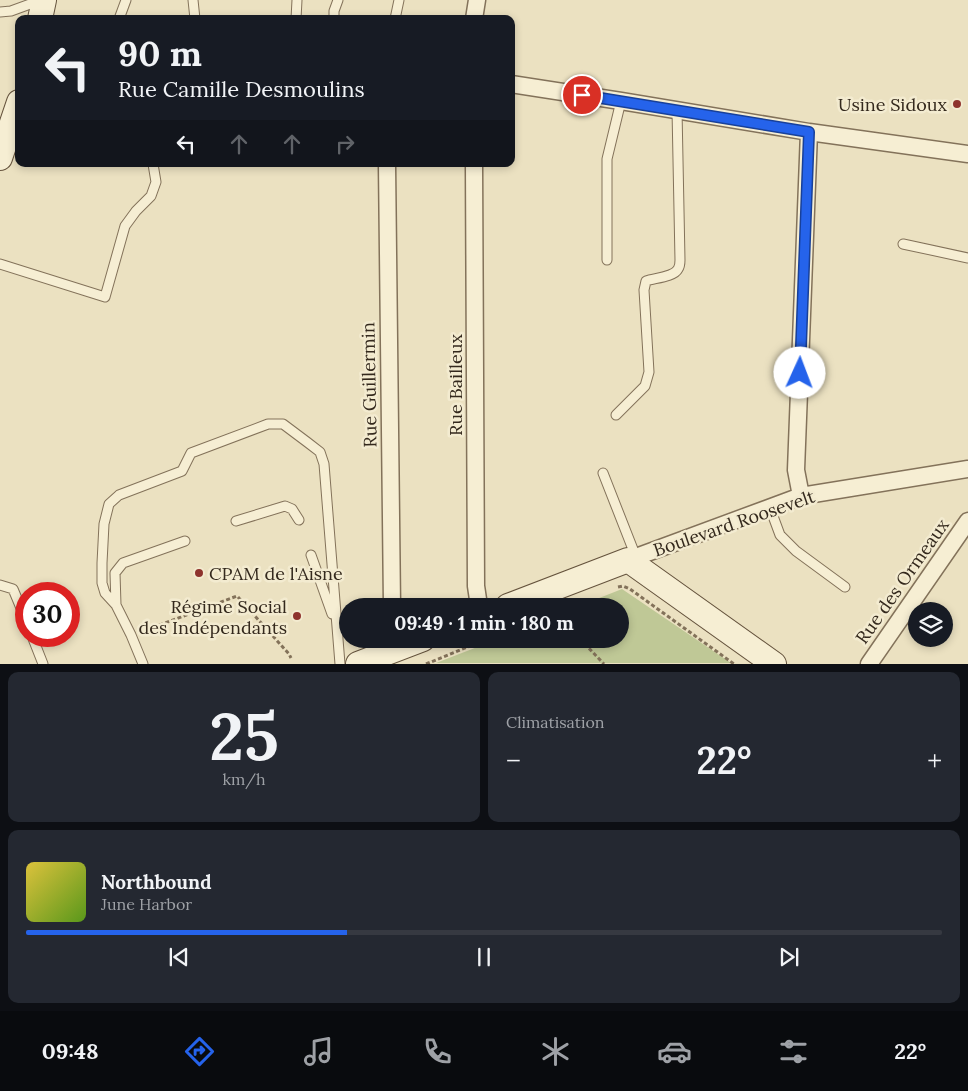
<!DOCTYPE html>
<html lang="fr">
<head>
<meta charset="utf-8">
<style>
	:root { --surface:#171b24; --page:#242831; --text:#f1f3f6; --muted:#9ea1a6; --line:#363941; --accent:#2563eb }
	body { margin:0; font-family:Lora,serif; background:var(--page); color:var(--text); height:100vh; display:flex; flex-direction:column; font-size:19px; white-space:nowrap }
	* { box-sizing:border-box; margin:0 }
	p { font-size:16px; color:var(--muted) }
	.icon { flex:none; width:28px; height:28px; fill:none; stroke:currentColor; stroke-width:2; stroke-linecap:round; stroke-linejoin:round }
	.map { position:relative; height:664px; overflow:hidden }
	.panel { display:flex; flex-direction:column; gap:8px; padding:8px; background:#0d0f14; flex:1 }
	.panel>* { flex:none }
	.banner { position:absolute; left:15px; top:15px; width:500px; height:152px; border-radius:10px; box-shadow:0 2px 8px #0003; background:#171b24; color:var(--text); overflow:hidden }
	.controls { position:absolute; left:908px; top:602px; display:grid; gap:10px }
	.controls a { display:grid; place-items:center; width:45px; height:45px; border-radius:50%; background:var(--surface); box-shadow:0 2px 8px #0003; font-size:25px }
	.speed { position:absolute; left:15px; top:582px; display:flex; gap:10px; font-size:25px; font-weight:700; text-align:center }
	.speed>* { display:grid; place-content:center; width:65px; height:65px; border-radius:50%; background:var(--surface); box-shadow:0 2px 8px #0003; line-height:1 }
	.speed .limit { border:8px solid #d22; background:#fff; color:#111 }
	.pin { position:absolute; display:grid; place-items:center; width:42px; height:42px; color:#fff; margin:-21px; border:2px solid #fff; border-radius:50%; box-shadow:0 1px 5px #0007 }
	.me { position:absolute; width:55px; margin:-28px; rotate:2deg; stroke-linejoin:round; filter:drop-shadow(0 0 4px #0008) }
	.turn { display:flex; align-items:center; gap:18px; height:105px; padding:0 20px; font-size:22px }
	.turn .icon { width:65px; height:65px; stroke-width:2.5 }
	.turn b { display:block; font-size:35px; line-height:42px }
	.lanes { display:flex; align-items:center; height:48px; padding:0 20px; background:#0003; justify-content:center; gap:25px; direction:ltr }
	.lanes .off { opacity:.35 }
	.big { font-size:38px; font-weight:700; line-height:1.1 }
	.panel .card { flex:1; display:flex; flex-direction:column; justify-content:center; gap:8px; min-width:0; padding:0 18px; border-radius:10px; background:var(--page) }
	.panel .dial { align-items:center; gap:0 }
	.dial b { font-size:65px; line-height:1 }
	.song { display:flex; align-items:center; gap:15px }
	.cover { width:60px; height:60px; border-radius:8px; background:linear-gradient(135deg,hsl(50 70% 55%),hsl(90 70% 35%)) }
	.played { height:5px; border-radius:2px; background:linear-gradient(90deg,var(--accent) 35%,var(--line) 35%) }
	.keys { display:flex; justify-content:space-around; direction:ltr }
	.heat { display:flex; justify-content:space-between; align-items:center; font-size:28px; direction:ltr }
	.panel .tiles { flex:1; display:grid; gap:8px; grid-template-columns:1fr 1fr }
	.card:last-child { grid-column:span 2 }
	.trip { position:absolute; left:339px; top:598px; width:290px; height:50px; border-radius:25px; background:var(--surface); box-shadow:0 2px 8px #0003; font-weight:700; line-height:50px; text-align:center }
	.tab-bar { display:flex; height:80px; justify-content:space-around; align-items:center; background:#090b0e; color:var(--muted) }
	.tab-bar .icon { width:35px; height:35px }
	.tab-bar .on { color:var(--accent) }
	.tab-bar b { font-size:22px; color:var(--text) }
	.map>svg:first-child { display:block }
	.green { fill:#bfc896 }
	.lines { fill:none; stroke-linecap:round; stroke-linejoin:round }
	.service-casing { stroke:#83725a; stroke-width:11 }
	.minor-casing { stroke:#83725a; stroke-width:19 }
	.secondary-casing { stroke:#65533d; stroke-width:26 }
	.path { stroke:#83725a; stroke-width:3; stroke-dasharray:4 2.5; stroke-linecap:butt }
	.service { stroke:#f6eed3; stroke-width:9 }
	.minor { stroke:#f6eed3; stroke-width:16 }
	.secondary { stroke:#f6eed3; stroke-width:24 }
	.route-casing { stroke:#184099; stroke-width:12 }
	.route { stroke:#2563eb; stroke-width:9 }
	.poi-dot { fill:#8e332d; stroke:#f3ebd0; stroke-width:2 }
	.labels { text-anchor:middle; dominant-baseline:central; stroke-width:5; stroke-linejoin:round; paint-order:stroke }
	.poi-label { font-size:18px; fill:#34291d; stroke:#f3ebd0; text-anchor:end }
	.street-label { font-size:18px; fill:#34291d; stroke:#f3ebd0 }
</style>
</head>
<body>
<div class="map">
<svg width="968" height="664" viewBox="0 0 968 664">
	<rect width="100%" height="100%" fill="#ebe1c1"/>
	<path class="green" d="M 622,589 L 731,663 L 436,663 L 498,639 L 620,639 L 620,606 L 579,606 Z"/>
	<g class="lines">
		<defs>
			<path id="service" d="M 193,0 L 195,19
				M 0,12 L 11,11 L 41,0
				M 119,19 L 126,0
				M 296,19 L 297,0
				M 334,19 L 334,11 L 338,0
				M 395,19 L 399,0
				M 903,244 L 968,258
				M 607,260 L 607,159 L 621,101
				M 0,264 L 105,297 L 125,226 L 136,211 L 151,196 L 156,182 L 153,164
				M 616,415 L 645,386 L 649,372 L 644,290 L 646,281 C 655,278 674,277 678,269 C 680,266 680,263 680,260 L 677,110
				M 603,473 L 636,557
				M 770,508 L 780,535 L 796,551 L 845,587
				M 236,521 L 285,506 L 292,509 L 299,520
				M 311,555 L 332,614
				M 0,585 L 13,589 L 26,620
				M 116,605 L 105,593 L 102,583 L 102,563 L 104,524 L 109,504 L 119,495 L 182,471 L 191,453 L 268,424 L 283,424 L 307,442 L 320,452 L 324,464 L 340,664
				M 32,636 L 43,664
				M 143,664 L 131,635 L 116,605 L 115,573 L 123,563 L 185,541"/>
			<path id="minor" d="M 474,19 L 477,0
				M 511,84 L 621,101 L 809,132 L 968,154
				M 387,164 L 392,606
				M 474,164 L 476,586 L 479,606
				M 801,496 L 796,470 L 809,132
				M 628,560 L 801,496 L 968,469
				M 869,664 L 968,521"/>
			<path id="secondary" d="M 40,19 L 44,0
				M 0,158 L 19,102
				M 508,606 L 628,560 L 774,664
				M 358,664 L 423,639"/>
		</defs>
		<use href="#service" class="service-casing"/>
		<use href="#minor" class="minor-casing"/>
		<use href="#secondary" class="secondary-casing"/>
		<path class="path" d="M 618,587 L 623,586 L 630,589 L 734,664
			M 141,632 L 237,596 L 289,654 L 291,658
			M 580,639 L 604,664
			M 426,664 L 487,639"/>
		<use href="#service" class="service"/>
		<use href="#minor" class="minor"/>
		<use href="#secondary" class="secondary"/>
	</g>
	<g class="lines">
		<defs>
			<path id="route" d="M 582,95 L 809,132 L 800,373"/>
		</defs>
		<use href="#route" class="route-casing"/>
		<use href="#route" class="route"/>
	</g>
	<g class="poi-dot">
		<circle cx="957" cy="104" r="5"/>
		<circle cx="199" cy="573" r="5"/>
		<circle cx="297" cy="616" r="5"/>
	</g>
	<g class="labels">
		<g class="poi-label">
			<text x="947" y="104">Usine Sidoux</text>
			<text x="209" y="573" text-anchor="start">CPAM de l'Aisne</text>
			<text x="287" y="606">Régime Social<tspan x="287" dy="21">des Indépendants</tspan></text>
		</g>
		<g class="street-label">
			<text transform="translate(369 385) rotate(-91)">Rue Guillermin</text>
			<text transform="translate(455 385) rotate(-90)">Rue Bailleux</text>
			<text transform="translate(734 523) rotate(-19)">Boulevard Roosevelt</text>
			<text transform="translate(902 581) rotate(-55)">Rue des Ormeaux</text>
		</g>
	</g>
</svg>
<div class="controls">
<a><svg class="icon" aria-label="layers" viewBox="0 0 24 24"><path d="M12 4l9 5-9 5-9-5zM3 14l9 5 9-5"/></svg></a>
</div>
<div class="speed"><div class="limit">30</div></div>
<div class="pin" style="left:582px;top:95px;background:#d93025"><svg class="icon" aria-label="arrive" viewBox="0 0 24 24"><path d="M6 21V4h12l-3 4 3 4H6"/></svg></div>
<svg class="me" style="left:800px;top:373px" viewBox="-20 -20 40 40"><circle r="19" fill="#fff"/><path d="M0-13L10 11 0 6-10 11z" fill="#2563eb"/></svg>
<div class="trip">09:49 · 1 min · 180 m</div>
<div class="banner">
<div class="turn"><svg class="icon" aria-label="left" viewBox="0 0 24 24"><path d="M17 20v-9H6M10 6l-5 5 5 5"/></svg><div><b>90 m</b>Rue Camille Desmoulins</div></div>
<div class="lanes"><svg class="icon" aria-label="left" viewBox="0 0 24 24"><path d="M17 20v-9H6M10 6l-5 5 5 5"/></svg><svg class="icon off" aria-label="ahead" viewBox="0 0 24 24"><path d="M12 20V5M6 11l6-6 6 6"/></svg><svg class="icon off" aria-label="ahead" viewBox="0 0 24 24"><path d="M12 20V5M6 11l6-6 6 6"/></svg><svg class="icon off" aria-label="right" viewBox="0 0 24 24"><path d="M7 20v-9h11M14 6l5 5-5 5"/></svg></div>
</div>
</div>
<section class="panel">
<div class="tiles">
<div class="card dial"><b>25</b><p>km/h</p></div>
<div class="card"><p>Climatisation</p>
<div class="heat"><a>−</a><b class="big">22°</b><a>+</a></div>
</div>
<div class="card">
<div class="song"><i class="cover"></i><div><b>Northbound</b><p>June Harbor</p></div></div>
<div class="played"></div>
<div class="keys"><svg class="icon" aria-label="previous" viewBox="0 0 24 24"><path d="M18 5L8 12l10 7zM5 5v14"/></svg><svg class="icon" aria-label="pause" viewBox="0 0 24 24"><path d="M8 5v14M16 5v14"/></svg><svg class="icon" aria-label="next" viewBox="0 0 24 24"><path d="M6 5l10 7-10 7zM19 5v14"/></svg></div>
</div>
</div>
</section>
<nav class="tab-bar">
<b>09:48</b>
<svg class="icon on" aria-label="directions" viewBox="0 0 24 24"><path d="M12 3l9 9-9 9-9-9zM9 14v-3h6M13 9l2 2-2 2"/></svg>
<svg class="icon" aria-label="music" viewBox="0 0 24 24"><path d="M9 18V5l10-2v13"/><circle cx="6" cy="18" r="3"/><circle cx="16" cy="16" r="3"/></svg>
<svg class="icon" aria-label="phone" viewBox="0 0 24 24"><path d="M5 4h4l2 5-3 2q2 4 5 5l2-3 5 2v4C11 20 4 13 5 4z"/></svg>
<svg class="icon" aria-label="climate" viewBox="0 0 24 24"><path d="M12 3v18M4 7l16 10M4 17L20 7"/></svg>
<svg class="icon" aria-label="car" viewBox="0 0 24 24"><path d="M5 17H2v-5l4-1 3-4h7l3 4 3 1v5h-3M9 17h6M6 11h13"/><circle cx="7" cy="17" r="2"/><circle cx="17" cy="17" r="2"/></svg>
<svg class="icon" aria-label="filters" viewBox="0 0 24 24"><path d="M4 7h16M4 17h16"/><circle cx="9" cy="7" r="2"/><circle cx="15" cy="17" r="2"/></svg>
<b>22°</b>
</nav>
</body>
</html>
